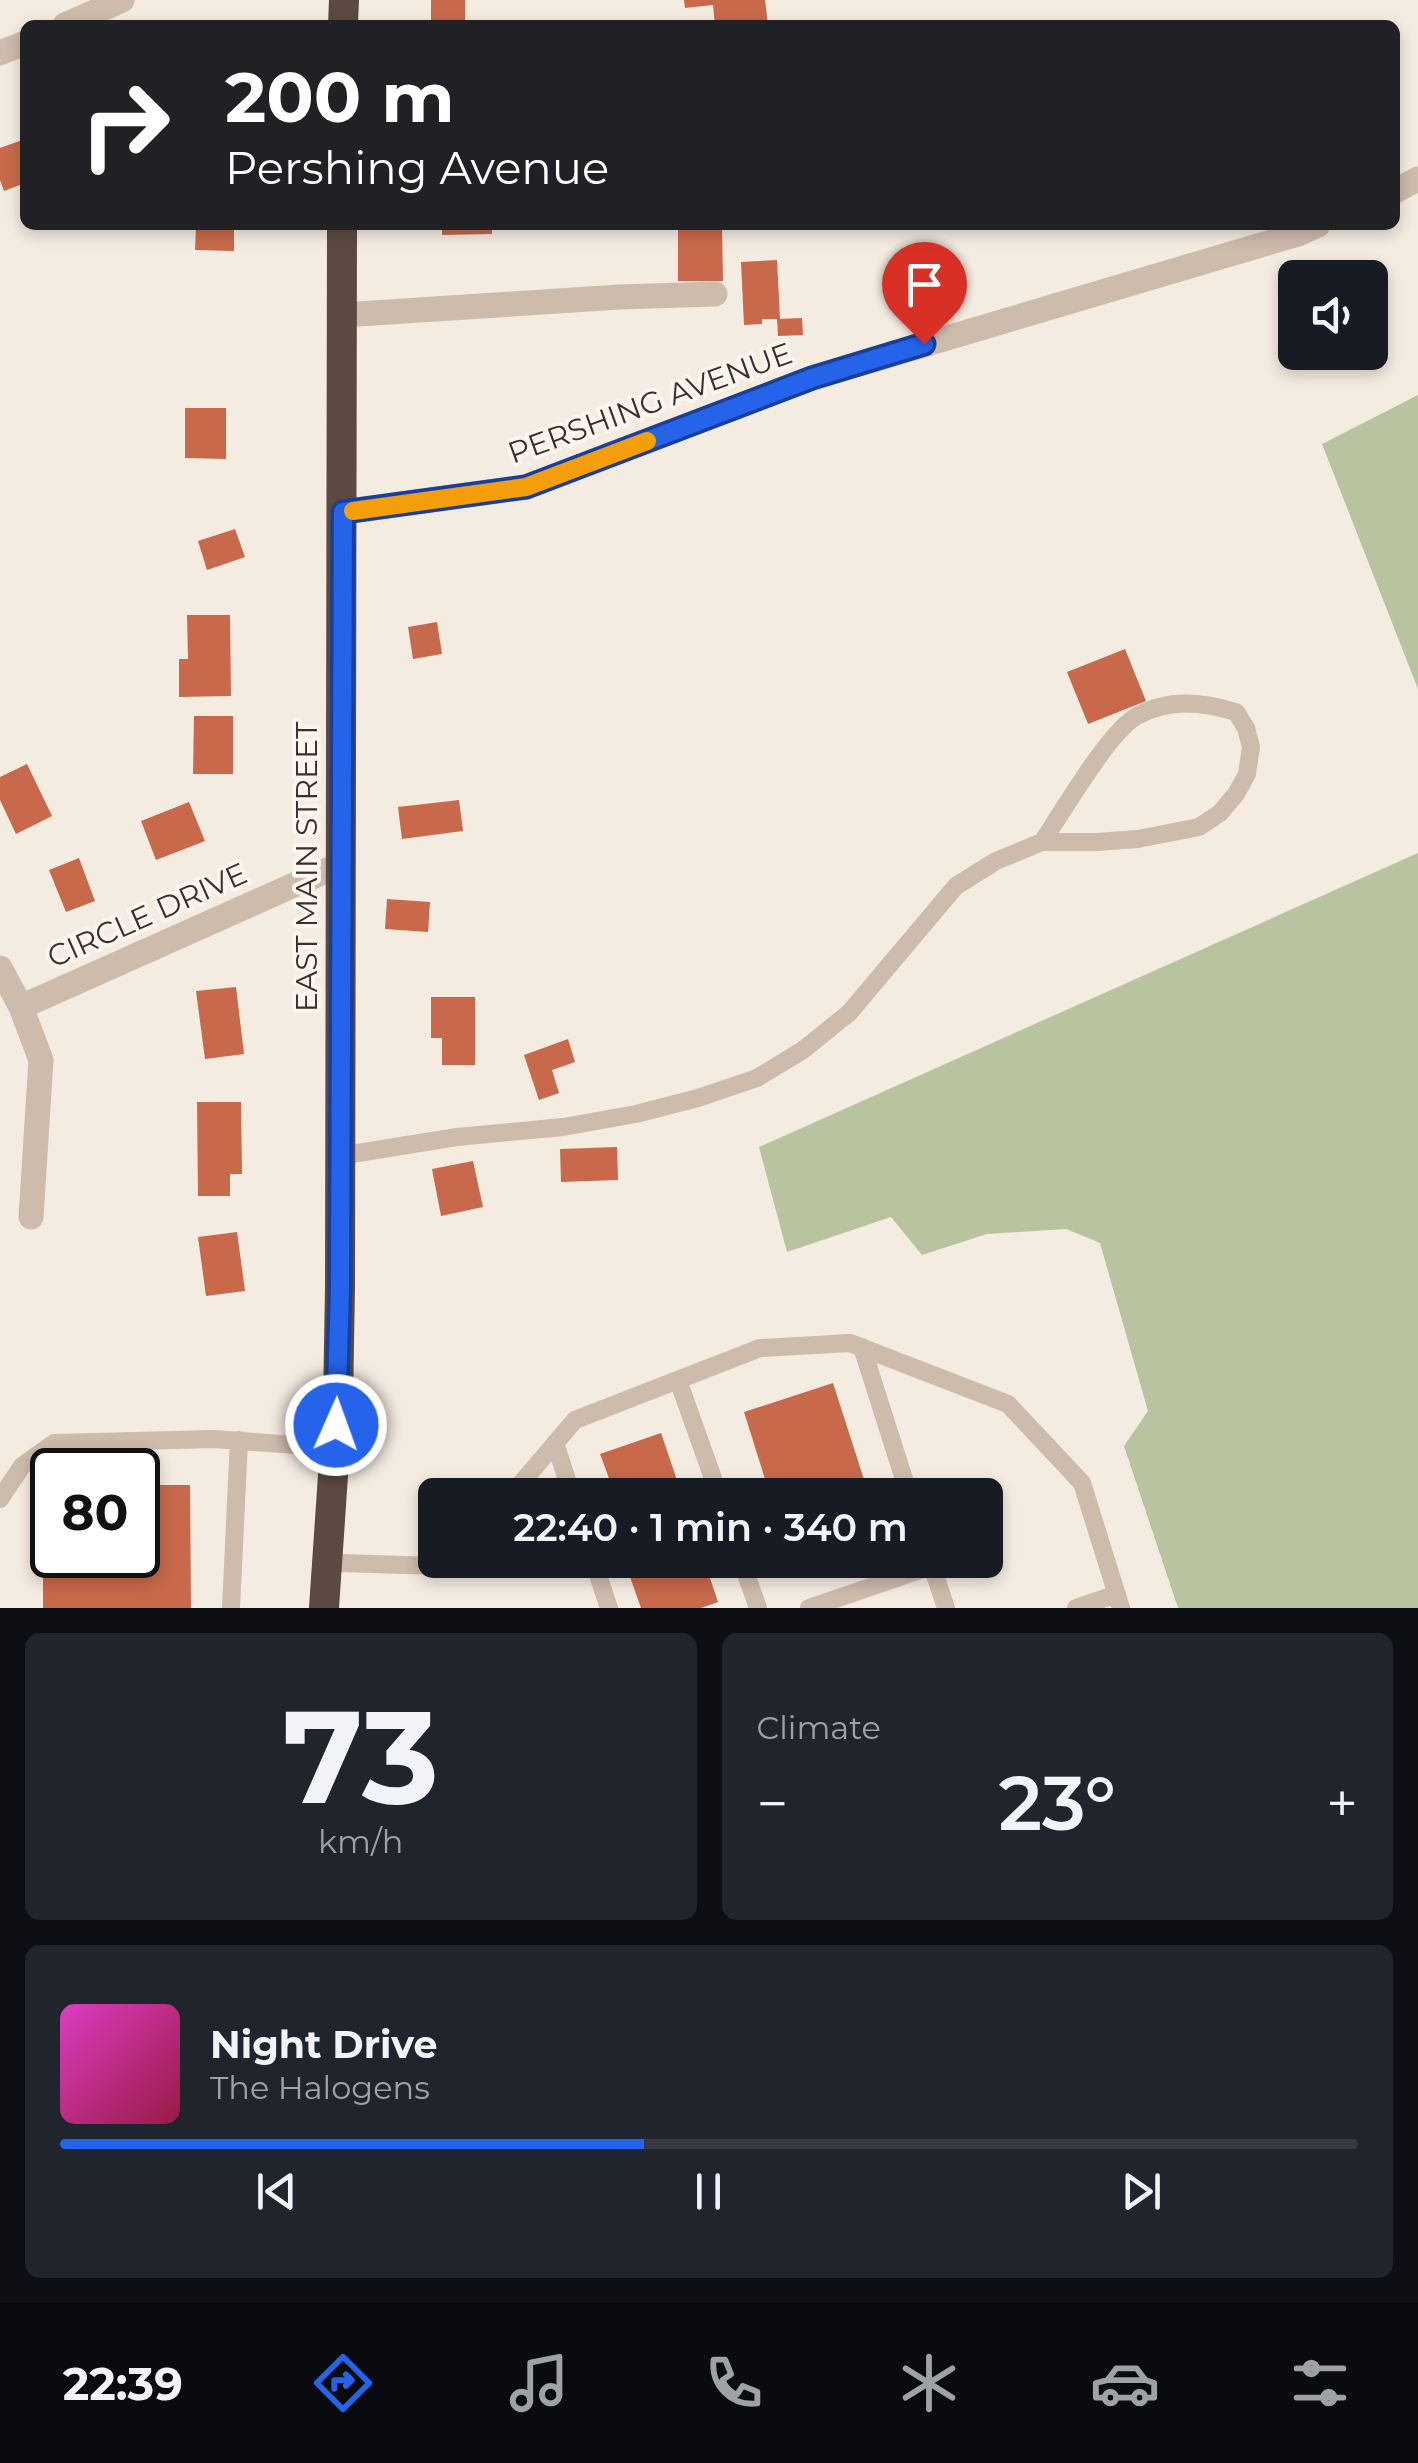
<!DOCTYPE html>
<html lang="en">
<head>
<meta charset="utf-8">
<style>
	:root { --surface:#171b24; --page:#20242c; --text:#f1f3f6; --muted:#9ea1a6; --line:#363941; --accent:#2563eb }
	body { margin:0; font-family:Montserrat,sans-serif; background:var(--page); color:var(--text); height:100vh; display:flex; flex-direction:column; font-size:38px; white-space:nowrap }
	* { box-sizing:border-box; margin:0 }
	p { font-size:32px; color:var(--muted) }
	.icon { flex:none; width:55px; height:55px; fill:none; stroke:currentColor; stroke-width:2; stroke-linecap:round; stroke-linejoin:round }
	.map { position:relative; height:1608px; overflow:hidden }
	.side { display:flex; flex-direction:column; gap:25px; padding:25px; background:#0d0f14; flex:1 }
	.side>* { flex:none }
	.hud { position:absolute; left:20px; top:20px; width:1380px; height:210px; border-radius:15px; box-shadow:0 5px 15px #0003; background:#202124; color:#fff; overflow:hidden }
	.buttons { position:absolute; left:1278px; top:260px; display:grid; gap:20px }
	.buttons a { display:grid; place-items:center; width:110px; height:110px; border-radius:15px; background:var(--surface); box-shadow:0 5px 15px #0003; font-size:50px }
	.speed { position:absolute; left:30px; top:1448px; display:flex; gap:20px; font-size:50px; font-weight:700; text-align:center }
	.speed>* { display:grid; place-content:center; width:130px; height:130px; border-radius:50%; background:var(--surface); box-shadow:0 5px 15px #0003; line-height:1 }
	.speed .limit { border:5px solid #111; border-radius:15px; background:#fff; color:#111 }
	.pin { position:absolute; display:grid; place-items:center; width:85px; height:85px; color:#fff; margin:-102px -42px; border-radius:50% 50% 50% 0; rotate:-45deg; box-shadow:0 0 10px #0007 }
	.pin .icon { rotate:45deg }
	.me { position:absolute; width:110px; margin:-55px; rotate:2deg; stroke-linejoin:round; filter:drop-shadow(0 0 8px #0008) }
	.turn { display:flex; align-items:center; gap:35px; height:210px; padding:0 40px; font-size:45px }
	.turn .icon { width:130px; height:130px; stroke-width:2.5 }
	.turn b { display:block; font-size:70px; line-height:85px }
	.big { font-size:75px; font-weight:600; line-height:1.1 }
	.side .tile { flex:1; display:flex; flex-direction:column; justify-content:center; gap:15px; min-width:0; padding:0 35px; border-radius:15px; background:var(--page) }
	.side .dial { align-items:center; gap:0 }
	.dial b { font-size:130px; line-height:1 }
	.song { display:flex; align-items:center; gap:30px }
	.cover { width:120px; height:120px; border-radius:15px; background:linear-gradient(135deg,hsl(310 70% 55%),hsl(340 70% 35%)) }
	.played { height:10px; border-radius:5px; background:linear-gradient(90deg,var(--accent) 45%,var(--line) 45%) }
	.keys { display:flex; justify-content:space-around; direction:ltr }
	.heat { display:flex; justify-content:space-between; align-items:center; font-size:55px; direction:ltr }
	.side .tiles { flex:1; display:grid; gap:25px; grid-template-columns:1fr 1fr }
	.tile:last-child { grid-column:span 2 }
	.trip { position:absolute; left:418px; top:1478px; width:585px; height:100px; border-radius:15px; background:var(--surface); box-shadow:0 5px 15px #0003; font-weight:600; line-height:100px; text-align:center }
	.menu { display:flex; height:160px; justify-content:space-around; align-items:center; background:#090b0e; color:var(--muted) }
	.menu .icon { width:70px; height:70px }
	.menu .selected { color:var(--accent) }
	.menu b { font-size:45px; color:var(--text) }
	.map>svg:first-child { display:block }
	.green { fill:#b8c4a0 }
	.building { fill:#c8694b }
	.lines { fill:none; stroke-linecap:round; stroke-linejoin:round }
	.lane { stroke:#cdbbac; stroke-width:18 }
	.street { stroke:#cdbbac; stroke-width:25 }
	.highway { stroke:#5c4a42; stroke-width:30 }
	.route-casing { stroke:#184099; stroke-width:25 }
	.route { stroke:#2563eb; stroke-width:18 }
	.slow { stroke:#f59e0b; stroke-width:18 }
	.labels { text-anchor:middle; dominant-baseline:central; stroke-width:8; stroke-linejoin:round; paint-order:stroke }
	.street-label { font-size:30px; fill:#3b302b; stroke:#fbf5ee }
</style>
</head>
<body>
<div class="map">
<svg width="1418" height="1608" viewBox="0 0 1418 1608">
	<rect width="100%" height="100%" fill="#f4ebe1"/>
	<path class="green" d="M 1418,395 L 1418,689 L 1322,444 Z
		M 1418,853 L 1418,1608 L 1178,1608 L 1124,1446 L 1148,1411 L 1100,1243 L 1066,1229 L 987,1234 L 922,1255 L 891,1217 L 787,1252 L 759,1147 Z"/>
	<path class="building" d="M 431,0 L 465,0 L 465,25 L 431,25 Z
		M 684,0 L 765,0 L 768,25 L 715,25 L 713,5 L 685,8 Z
		M 25,139 L 25,183 L 4,191 L 0,180 L 0,148 Z
		M 196,225 L 234,225 L 234,251 L 195,250 Z
		M 442,225 L 492,225 L 492,234 L 442,235 Z
		M 678,225 L 722,225 L 723,281 L 678,281 Z
		M 777,260 L 780,319 L 762,319 L 762,324 L 744,325 L 741,262 Z
		M 802,318 L 803,335 L 778,336 L 777,319 Z
		M 185,408 L 226,408 L 226,459 L 185,458 Z
		M 235,529 L 245,557 L 207,570 L 198,541 Z
		M 187,615 L 230,615 L 231,696 L 179,697 L 179,659 L 188,659 Z
		M 437,622 L 442,654 L 413,659 L 408,627 Z
		M 1125,649 L 1146,701 L 1088,724 L 1067,672 Z
		M 194,716 L 233,716 L 233,774 L 193,774 Z
		M 27,764 L 52,816 L 16,834 L 0,800 L 0,777 Z
		M 459,800 L 463,831 L 402,839 L 398,807 Z
		M 189,802 L 205,841 L 156,860 L 141,821 Z
		M 79,858 L 95,901 L 66,912 L 49,870 Z
		M 387,899 L 430,902 L 428,932 L 385,929 Z
		M 236,987 L 244,1054 L 205,1059 L 196,991 Z
		M 431,997 L 475,997 L 475,1065 L 442,1065 L 442,1038 L 431,1038 Z
		M 568,1039 L 575,1062 L 552,1070 L 559,1093 L 539,1100 L 524,1055 Z
		M 197,1102 L 241,1102 L 242,1174 L 230,1174 L 230,1196 L 198,1196 Z
		M 617,1147 L 618,1180 L 561,1182 L 560,1149 Z
		M 473,1161 L 483,1207 L 441,1216 L 432,1169 Z
		M 237,1232 L 245,1291 L 206,1296 L 198,1237 Z
		M 833,1383 L 869,1495 L 770,1495 L 744,1412 Z
		M 661,1433 L 682,1495 L 602,1495 L 599,1485 L 610,1481 L 600,1454 Z
		M 138,1485 L 190,1485 L 191,1608 L 43,1608 L 43,1538 L 52,1538 L 52,1555 L 138,1555 Z
		M 624,1560 L 704,1560 L 718,1602 L 701,1608 L 641,1608 Z"/>
	<g class="lines">
		<path class="lane" d="M 339,1156 L 457,1137 L 563,1127 L 636,1114 L 698,1098 L 757,1078 L 803,1050 L 849,1013 L 956,886 L 996,861 L 1042,842 L 1096,842 L 1138,839 L 1199,827 L 1220,813 L 1236,794 L 1247,774 L 1251,747 L 1246,728 L 1236,712 C 1203,702 1169,698 1137,716 C 1109,731 1062,813 1042,842
			M 862,1347 L 909,1495
			M 678,1380 L 719,1495
			M 555,1443 L 572,1495
			M 511,1495 L 575,1420 L 760,1348 L 850,1343 L 1008,1404 L 1082,1483 L 1121,1608
			M 0,1499 L 22,1466 L 54,1443 L 214,1439 L 335,1448
			M 593,1560 L 609,1608
			M 741,1560 L 758,1608
			M 930,1560 L 946,1608
			M 339,1563 L 439,1566 L 446,1560
			M 231,1608 L 239,1440
			M 809,1608 L 932,1566
			M 1076,1608 L 1117,1594"/>
		<path class="street" d="M 65,25 L 122,0
			M 0,53 L 25,43
			M 1395,191 L 1418,179
			M 343,315 L 619,297 L 715,294
			M 343,512 L 526,487 L 812,378 L 1298,234 L 1318,225
			M 0,968 L 21,1007 L 41,1060 L 31,1217
			M 21,1007 L 341,864"/>
		<path class="highway" d="M 343,25 L 344,0
			M 324,1608 L 338,1402 L 340,1287 L 342,225"/>
	</g>
	<g class="lines">
		<defs>
			<path id="route" d="M 336,1425 L 340,1287 L 343,512 L 526,487 L 812,378 L 924,344"/>
		</defs>
		<use href="#route" class="route-casing"/>
		<use href="#route" class="route"/>
		<path class="slow" d="M 353,511 L 526,487 L 647,441"/>
	</g>
	<g class="labels">
		<g class="street-label">
			<text transform="translate(650 403) rotate(-20)">PERSHING AVENUE</text>
			<text transform="translate(306 867) rotate(-90)">EAST MAIN STREET</text>
			<text transform="translate(147 915) rotate(-24)">CIRCLE DRIVE</text>
		</g>
	</g>
</svg>
<div class="buttons">
<a><svg class="icon" aria-label="sound" viewBox="0 0 24 24"><path d="M4 9h4l5-4v14l-5-4H4zM17 9q2 3 0 6"/></svg></a>
</div>
<div class="speed"><div class="limit">80</div></div>
<div class="pin" style="left:924px;top:344px;background:#d93025"><svg class="icon" aria-label="arrive" viewBox="0 0 24 24"><path d="M6 21V4h12l-3 4 3 4H6"/></svg></div>
<svg class="me" style="left:336px;top:1425px" viewBox="-20 -20 40 40"><circle r="17" fill="#2563eb" stroke="#fff" stroke-width="3"/><path d="M0-11L8 9 0 5-8 9z" fill="#fff"/></svg>
<div class="trip">22:40 · 1 min · 340 m</div>
<div class="hud">
<div class="turn"><svg class="icon" aria-label="right" viewBox="0 0 24 24"><path d="M7 20v-9h11M14 6l5 5-5 5"/></svg><div><b>200 m</b>Pershing Avenue</div></div>
</div>
</div>
<section class="side">
<div class="tiles">
<div class="tile dial"><b>73</b><p>km/h</p></div>
<div class="tile"><p>Climate</p>
<div class="heat"><a>−</a><b class="big">23°</b><a>+</a></div>
</div>
<div class="tile">
<div class="song"><i class="cover"></i><div><b>Night Drive</b><p>The Halogens</p></div></div>
<div class="played"></div>
<div class="keys"><svg class="icon" aria-label="previous" viewBox="0 0 24 24"><path d="M18 5L8 12l10 7zM5 5v14"/></svg><svg class="icon" aria-label="pause" viewBox="0 0 24 24"><path d="M8 5v14M16 5v14"/></svg><svg class="icon" aria-label="next" viewBox="0 0 24 24"><path d="M6 5l10 7-10 7zM19 5v14"/></svg></div>
</div>
</div>
</section>
<nav class="menu">
<b>22:39</b>
<svg class="icon selected" aria-label="directions" viewBox="0 0 24 24"><path d="M12 3l9 9-9 9-9-9zM9 14v-3h6M13 9l2 2-2 2"/></svg>
<svg class="icon" aria-label="music" viewBox="0 0 24 24"><path d="M9 18V5l10-2v13"/><circle cx="6" cy="18" r="3"/><circle cx="16" cy="16" r="3"/></svg>
<svg class="icon" aria-label="phone" viewBox="0 0 24 24"><path d="M5 4h4l2 5-3 2q2 4 5 5l2-3 5 2v4C11 20 4 13 5 4z"/></svg>
<svg class="icon" aria-label="climate" viewBox="0 0 24 24"><path d="M12 3v18M4 7l16 10M4 17L20 7"/></svg>
<svg class="icon" aria-label="car" viewBox="0 0 24 24"><path d="M5 17H2v-5l4-1 3-4h7l3 4 3 1v5h-3M9 17h6M6 11h13"/><circle cx="7" cy="17" r="2"/><circle cx="17" cy="17" r="2"/></svg>
<svg class="icon" aria-label="filters" viewBox="0 0 24 24"><path d="M4 7h16M4 17h16"/><circle cx="9" cy="7" r="2"/><circle cx="15" cy="17" r="2"/></svg>
</nav>
</body>
</html>
